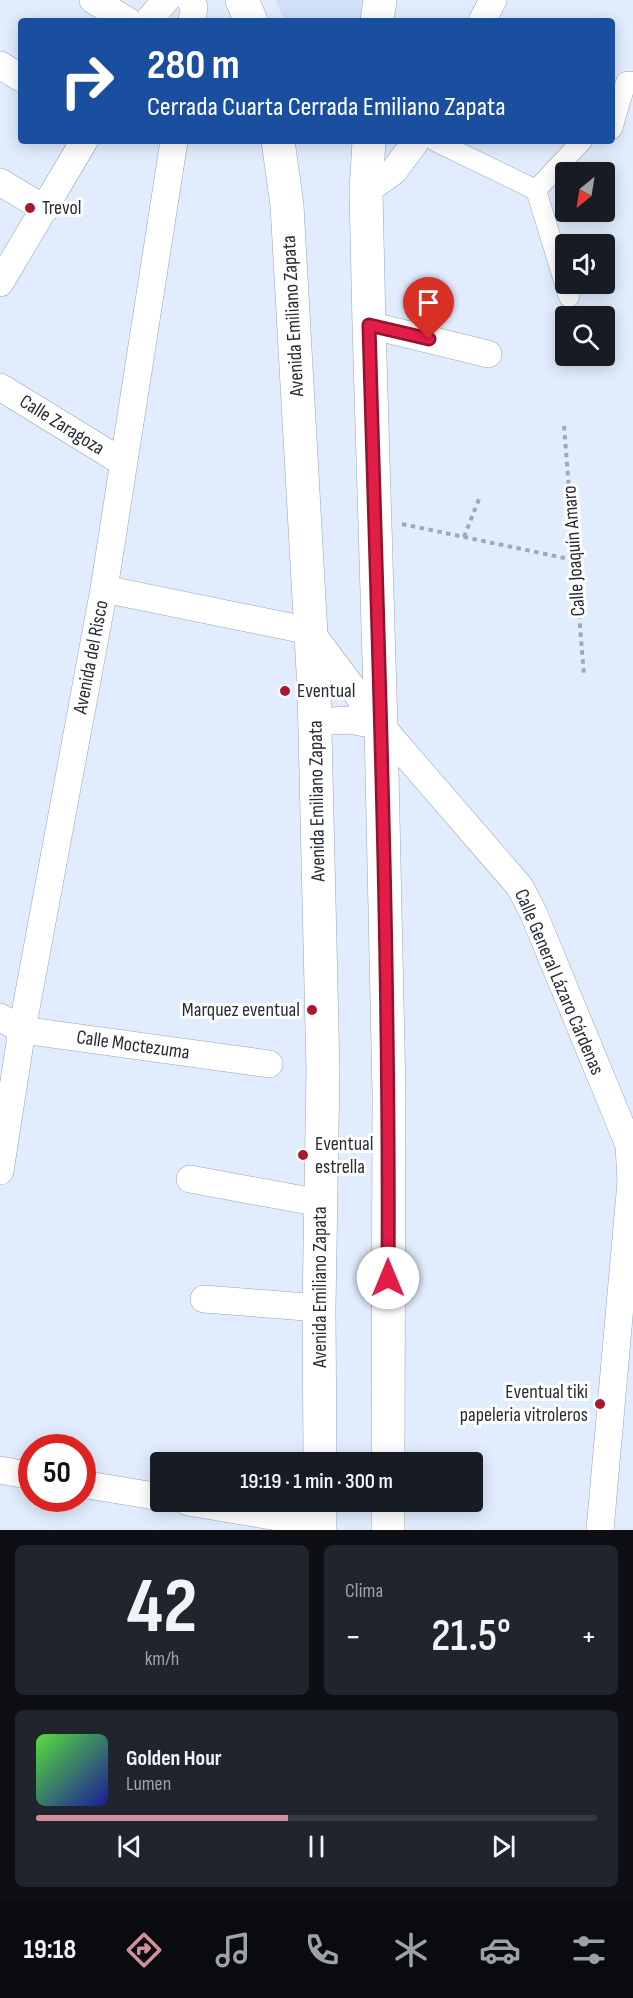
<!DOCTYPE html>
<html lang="es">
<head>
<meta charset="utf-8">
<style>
	:root { --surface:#171b24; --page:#20242c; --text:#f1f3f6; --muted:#9ea1a6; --line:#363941; --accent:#d2909c }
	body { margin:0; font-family:"Sofia Sans Condensed",sans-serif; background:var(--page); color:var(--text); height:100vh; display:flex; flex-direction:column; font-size:22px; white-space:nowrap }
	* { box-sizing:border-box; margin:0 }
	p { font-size:20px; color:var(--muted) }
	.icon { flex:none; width:33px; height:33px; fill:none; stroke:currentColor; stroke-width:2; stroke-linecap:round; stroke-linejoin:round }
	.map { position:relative; height:1530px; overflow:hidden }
	.side { display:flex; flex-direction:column; gap:15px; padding:15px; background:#0d0f14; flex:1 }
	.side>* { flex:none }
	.top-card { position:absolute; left:18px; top:18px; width:597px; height:126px; border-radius:6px; box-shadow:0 3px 15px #0003; background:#1a4fa0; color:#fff; overflow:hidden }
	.needle { width:39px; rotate:210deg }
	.buttons { position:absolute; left:555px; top:162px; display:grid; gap:12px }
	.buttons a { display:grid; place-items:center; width:60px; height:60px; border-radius:6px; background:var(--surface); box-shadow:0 3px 15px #0003; font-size:30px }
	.speed { position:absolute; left:18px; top:1434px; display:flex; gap:12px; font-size:30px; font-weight:700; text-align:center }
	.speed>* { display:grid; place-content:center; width:78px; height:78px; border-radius:50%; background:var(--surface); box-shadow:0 3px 15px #0003; line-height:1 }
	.speed .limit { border:9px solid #d22; background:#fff; color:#111 }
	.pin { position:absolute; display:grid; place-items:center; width:51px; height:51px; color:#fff; margin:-62px -26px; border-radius:50% 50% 50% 0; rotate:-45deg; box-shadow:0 0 6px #0007 }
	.pin .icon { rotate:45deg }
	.me { position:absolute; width:66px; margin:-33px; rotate:0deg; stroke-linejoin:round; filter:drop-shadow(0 0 4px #0008) }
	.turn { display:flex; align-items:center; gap:21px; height:126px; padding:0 30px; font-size:27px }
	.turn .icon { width:78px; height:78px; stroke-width:2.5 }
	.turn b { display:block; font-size:42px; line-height:51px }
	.big { font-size:45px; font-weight:600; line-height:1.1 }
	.side .widget { flex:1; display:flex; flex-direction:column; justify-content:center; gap:9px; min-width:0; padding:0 21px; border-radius:9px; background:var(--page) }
	.side .dial { align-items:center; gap:0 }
	.dial b { font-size:78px; line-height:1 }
	.song { display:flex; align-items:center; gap:18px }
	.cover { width:72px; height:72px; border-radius:9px; background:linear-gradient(135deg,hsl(110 70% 55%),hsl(240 70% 35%)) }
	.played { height:6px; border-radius:3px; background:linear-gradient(90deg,var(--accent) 45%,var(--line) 45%) }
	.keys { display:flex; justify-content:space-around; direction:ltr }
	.heat { display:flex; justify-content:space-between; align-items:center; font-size:33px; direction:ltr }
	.side .tiles { flex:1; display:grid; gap:15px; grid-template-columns:1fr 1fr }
	.widget:last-child { grid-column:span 2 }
	.trip { position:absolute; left:150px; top:1452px; width:333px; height:60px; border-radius:6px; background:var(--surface); box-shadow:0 3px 15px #0003; font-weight:600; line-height:60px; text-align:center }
	.menu { display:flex; height:96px; justify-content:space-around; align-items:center; background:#090b0e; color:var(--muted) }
	.menu .icon { width:42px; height:42px }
	.menu .current { color:var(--accent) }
	.menu b { font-size:27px; color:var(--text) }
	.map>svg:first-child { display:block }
	.built { fill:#d1e2f8 }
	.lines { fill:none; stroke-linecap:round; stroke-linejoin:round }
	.pedestrian-casing { stroke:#98a4b3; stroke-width:21 }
	.minor-casing { stroke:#98a4b3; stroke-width:28 }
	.secondary-casing { stroke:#98a4b3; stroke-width:34 }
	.path { stroke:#9fa8b5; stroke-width:4; stroke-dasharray:4.5 4.5; stroke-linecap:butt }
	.pedestrian { stroke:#fff; stroke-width:20 }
	.minor { stroke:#fff; stroke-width:27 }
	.secondary { stroke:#fff; stroke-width:33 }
	.route-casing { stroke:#92132f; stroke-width:15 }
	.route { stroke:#e11d48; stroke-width:10 }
	.poi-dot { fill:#ac162f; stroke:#fff; stroke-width:2 }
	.labels { text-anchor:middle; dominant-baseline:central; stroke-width:6; stroke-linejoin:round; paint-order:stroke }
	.poi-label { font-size:20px; fill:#292e34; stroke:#fff; text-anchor:start }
	.street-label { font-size:20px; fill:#292e34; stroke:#fff }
</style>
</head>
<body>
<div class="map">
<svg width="633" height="1530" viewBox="0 0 633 1530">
	<rect width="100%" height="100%" fill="#e1edfe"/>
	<path class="built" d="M 276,0 L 366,0 L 363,21 L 284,21 Z"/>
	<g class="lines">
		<defs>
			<path id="pedestrian" d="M 612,129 L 626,82 L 633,82
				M 435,141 L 536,190
				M 536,190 L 569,297
				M 536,190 L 582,141"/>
			<path id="minor" d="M 93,0 L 128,21
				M 190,0 L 194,7 L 192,21
				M 148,21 L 166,0
				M 482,21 L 493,0
				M 0,65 L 21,78
				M 0,182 L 45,209
				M 366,191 L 394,171 L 416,141
				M 0,283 L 84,141
				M 369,325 L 488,354
				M 0,387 L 124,463
				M 104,589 L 310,631 L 381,726 L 520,887 L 533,912 L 629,1145 L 631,1182 L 633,1186
				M 315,722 L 349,720 L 381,726
				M 0,1017 L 22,1030 L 269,1064
				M 0,1171 L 22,1030 L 104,589 L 174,141
				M 190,1179 L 320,1203
				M 204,1299 L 319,1308
				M 0,1470 L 32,1476
				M 82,1484 L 160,1497
				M 188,1502 L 320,1524
				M 600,1530 L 631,1182"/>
			<path id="secondary" d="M 242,0 L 251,21
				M 377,21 L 380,0
				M 278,141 L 287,205 L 314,689 L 323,1071 L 319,1308 L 320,1462
				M 369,141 L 366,191 L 369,325 L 381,726 L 389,1093 L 388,1462
				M 320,1502 L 320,1530
				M 388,1530 L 388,1502"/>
		</defs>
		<use href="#pedestrian" class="pedestrian-casing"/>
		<use href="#minor" class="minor-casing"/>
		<use href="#secondary" class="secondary-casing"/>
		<path class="path" d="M 564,426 L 584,676
			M 402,524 L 574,560
			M 464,537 L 479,499"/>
		<use href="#pedestrian" class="pedestrian"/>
		<use href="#minor" class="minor"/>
		<use href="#secondary" class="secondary"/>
	</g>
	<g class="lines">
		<defs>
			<path id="route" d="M 388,1278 C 390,960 378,642 369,325 L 429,339"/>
		</defs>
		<use href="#route" class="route-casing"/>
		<use href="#route" class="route"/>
	</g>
	<g class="poi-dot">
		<circle cx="30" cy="208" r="6"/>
		<circle cx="285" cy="691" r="6"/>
		<circle cx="312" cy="1010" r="6"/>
		<circle cx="303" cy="1155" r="6"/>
		<circle cx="600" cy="1404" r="6"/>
	</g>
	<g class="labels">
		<g class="poi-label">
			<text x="42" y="208">Trevol</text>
			<text x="297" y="691">Eventual</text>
			<text x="300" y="1010" text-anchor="end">Marquez eventual</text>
			<text x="315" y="1144">Eventual<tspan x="315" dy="23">estrella</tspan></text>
			<text x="588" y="1392" text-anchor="end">Eventual tiki<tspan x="588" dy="23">papeleria vitroleros</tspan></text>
		</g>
		<g class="street-label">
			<text transform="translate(293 316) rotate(-93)">Avenida Emiliano Zapata</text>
			<text transform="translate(62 425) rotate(32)">Calle Zaragoza</text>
			<text transform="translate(574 551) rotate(-94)">Calle Joaquín Amaro</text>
			<text transform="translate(91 657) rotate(-79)">Avenida del Risco</text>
			<text transform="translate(317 801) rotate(-91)">Avenida Emiliano Zapata</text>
			<text transform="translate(559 982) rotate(67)">Calle General Lázaro Cárdenas</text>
			<text transform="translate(133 1045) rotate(8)">Calle Moctezuma</text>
			<text transform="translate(320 1287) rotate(-90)">Avenida Emiliano Zapata</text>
		</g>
	</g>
</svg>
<div class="buttons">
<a><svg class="needle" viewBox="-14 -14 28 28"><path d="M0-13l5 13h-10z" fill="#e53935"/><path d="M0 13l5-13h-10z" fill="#9ea1a6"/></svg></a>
<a><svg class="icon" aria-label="sound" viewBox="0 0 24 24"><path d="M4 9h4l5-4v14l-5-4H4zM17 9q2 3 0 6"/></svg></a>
<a><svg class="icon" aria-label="search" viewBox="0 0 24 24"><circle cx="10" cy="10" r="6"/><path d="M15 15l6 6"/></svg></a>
</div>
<div class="speed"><div class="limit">50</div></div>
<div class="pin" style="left:429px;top:339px;background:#d93025"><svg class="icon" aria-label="arrive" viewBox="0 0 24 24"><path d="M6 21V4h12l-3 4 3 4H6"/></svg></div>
<svg class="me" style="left:388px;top:1278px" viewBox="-20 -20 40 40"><circle r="19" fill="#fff"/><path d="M0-13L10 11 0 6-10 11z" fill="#e11d48"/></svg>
<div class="trip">19:19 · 1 min · 300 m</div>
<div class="top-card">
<div class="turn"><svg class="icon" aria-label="right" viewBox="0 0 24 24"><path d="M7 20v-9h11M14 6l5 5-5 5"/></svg><div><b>280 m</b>Cerrada Cuarta Cerrada Emiliano Zapata</div></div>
</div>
</div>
<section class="side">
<div class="tiles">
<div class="widget dial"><b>42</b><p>km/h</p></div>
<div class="widget"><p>Clima</p>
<div class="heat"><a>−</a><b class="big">21.5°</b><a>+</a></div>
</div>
<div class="widget">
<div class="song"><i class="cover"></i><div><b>Golden Hour</b><p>Lumen</p></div></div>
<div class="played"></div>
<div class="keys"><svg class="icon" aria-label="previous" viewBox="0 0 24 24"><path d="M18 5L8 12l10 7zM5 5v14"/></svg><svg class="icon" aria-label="pause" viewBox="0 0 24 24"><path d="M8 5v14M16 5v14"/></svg><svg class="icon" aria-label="next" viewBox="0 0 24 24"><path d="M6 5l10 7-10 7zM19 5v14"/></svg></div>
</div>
</div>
</section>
<nav class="menu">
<b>19:18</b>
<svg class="icon current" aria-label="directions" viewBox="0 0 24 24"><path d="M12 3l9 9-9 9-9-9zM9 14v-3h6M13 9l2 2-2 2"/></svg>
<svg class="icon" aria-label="music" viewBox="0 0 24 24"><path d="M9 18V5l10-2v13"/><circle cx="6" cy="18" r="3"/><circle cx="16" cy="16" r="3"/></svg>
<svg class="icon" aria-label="phone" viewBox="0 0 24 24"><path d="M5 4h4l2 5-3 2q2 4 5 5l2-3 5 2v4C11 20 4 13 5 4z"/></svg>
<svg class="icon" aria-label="climate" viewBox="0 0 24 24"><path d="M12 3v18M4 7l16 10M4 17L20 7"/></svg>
<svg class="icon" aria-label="car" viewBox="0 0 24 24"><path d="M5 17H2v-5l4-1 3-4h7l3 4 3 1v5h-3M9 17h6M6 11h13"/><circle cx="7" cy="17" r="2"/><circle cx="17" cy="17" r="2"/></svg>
<svg class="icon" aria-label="filters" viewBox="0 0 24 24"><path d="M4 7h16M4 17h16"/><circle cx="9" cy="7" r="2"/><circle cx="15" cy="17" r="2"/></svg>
</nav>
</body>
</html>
